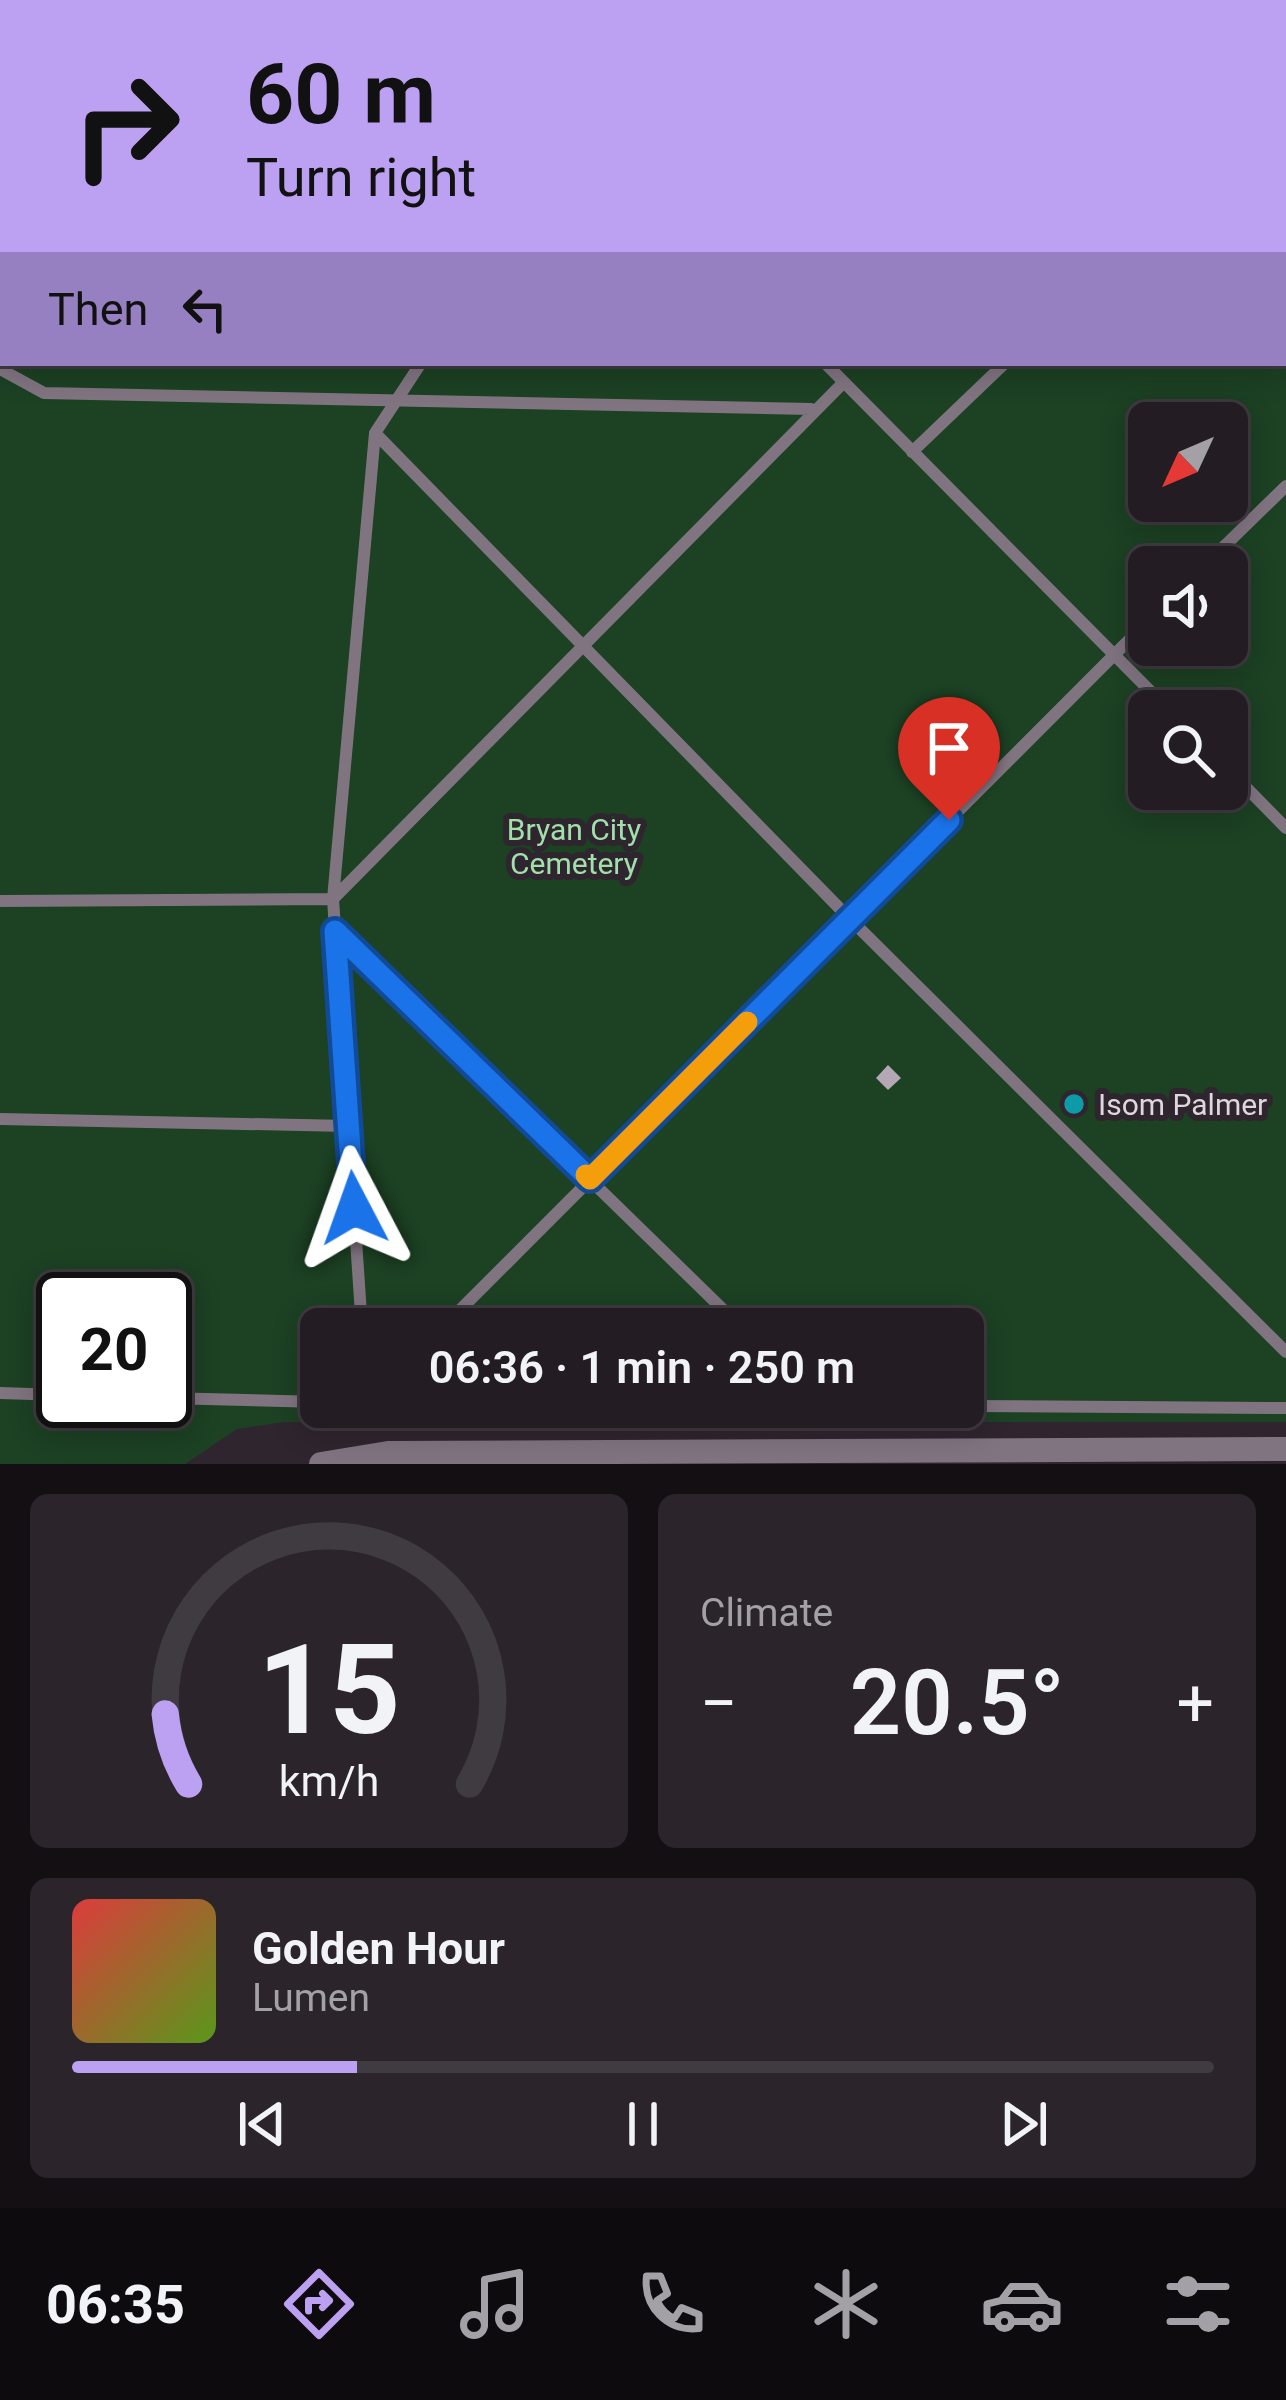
<!DOCTYPE html>
<html lang="en">
<head>
<meta charset="utf-8">
<style>
	:root { --surface:#231c23; --page:#2b252b; --text:#f1f3f6; --muted:#a3a1a6; --line:#403a41; --accent:#bca0f2 }
	body { margin:0; font-family:Roboto,sans-serif; background:var(--page); color:var(--text); height:100vh; display:flex; flex-direction:column; font-size:45px; white-space:nowrap }
	* { box-sizing:border-box; margin:0 }
	p { font-size:39px; color:var(--muted) }
	.icon { flex:none; width:66px; height:66px; fill:none; stroke:currentColor; stroke-width:2; stroke-linecap:round; stroke-linejoin:round }
	.map { position:relative; height:1464px; overflow:hidden }
	.panel { display:flex; flex-direction:column; gap:30px; padding:30px; background:#130f13; flex:1 }
	.panel>* { flex:none }
	.banner { position:absolute; left:0px; top:0px; width:1287px; height:366px; box-shadow:0 6px 30px #0003,0 0 0 3px var(--line); background:#bca0f2; color:#111; overflow:hidden }
	.needle { width:78px; rotate:226deg }
	.tools { position:absolute; left:1128px; top:402px; display:grid; gap:24px }
	.tools a { display:grid; place-items:center; width:120px; height:120px; border-radius:18px; background:var(--surface); box-shadow:0 6px 30px #0003,0 0 0 3px var(--line); font-size:60px }
	.speed { position:absolute; left:36px; top:1272px; display:flex; gap:24px; font-size:60px; font-weight:700; text-align:center }
	.speed>* { display:grid; place-content:center; width:156px; height:156px; border-radius:50%; background:var(--surface); box-shadow:0 6px 30px #0003,0 0 0 3px var(--line); line-height:1 }
	.speed .limit { border:6px solid #111; border-radius:18px; background:#fff; color:#111 }
	.pin { position:absolute; display:grid; place-items:center; width:102px; height:102px; color:#fff; margin:-123px -51px; border-radius:50% 50% 50% 0; rotate:-45deg; box-shadow:0 0 12px #0007 }
	.pin .icon { rotate:45deg }
	.me { position:absolute; width:132px; margin:-66px; rotate:356deg; stroke-linejoin:round; filter:drop-shadow(0 0 9px #0008) }
	.turn { display:flex; align-items:center; gap:42px; height:252px; padding:0 48px; font-size:54px }
	.turn .icon { width:156px; height:156px; stroke-width:2.5 }
	.turn b { display:block; font-size:84px; line-height:102px }
	.then { display:flex; align-items:center; height:114px; padding:0 48px; background:#0003; gap:24px; font-size:45px }
	.big { font-size:90px; font-weight:600; line-height:1.1 }
	.panel .widget { flex:1; display:flex; flex-direction:column; justify-content:center; gap:18px; min-width:0; padding:0 42px; border-radius:18px; background:var(--page) }
	.panel .dial { align-items:center; gap:0 }
	.dial svg { height:312px; overflow:visible; fill:none; stroke:var(--line); stroke-width:7; stroke-linecap:round; text-anchor:middle }
	.dial text { fill:var(--text); stroke:none }
	.song { display:flex; align-items:center; gap:36px }
	.cover { width:144px; height:144px; border-radius:18px; background:linear-gradient(135deg,hsl(0 70% 55%),hsl(90 70% 35%)) }
	.played { height:12px; border-radius:6px; background:linear-gradient(90deg,var(--accent) 25%,var(--line) 25%) }
	.keys { display:flex; justify-content:space-around; direction:ltr }
	.heat { display:flex; justify-content:space-between; align-items:center; font-size:66px; direction:ltr }
	.panel .tiles { flex:1; display:grid; gap:30px; grid-template-columns:1fr 1fr }
	.widget:last-child { grid-column:span 2 }
	.trip { position:absolute; left:300px; top:1308px; width:684px; height:120px; border-radius:18px; background:var(--surface); box-shadow:0 6px 30px #0003,0 0 0 3px var(--line); font-weight:600; line-height:120px; text-align:center }
	.tabs { display:flex; height:192px; justify-content:space-around; align-items:center; background:#0e0b0e; color:var(--muted) }
	.tabs .icon { width:84px; height:84px }
	.tabs .current { color:var(--accent) }
	.tabs b { font-size:54px; color:var(--text) }
	.map>svg:first-child { display:block }
	.green { fill:#1c4123; fill-rule:evenodd }
	.building { fill:#b4a8b4 }
	.lines { fill:none; stroke-linecap:round; stroke-linejoin:round }
	.service { stroke:#807480; stroke-width:12 }
	.minor { stroke:#807480; stroke-width:24 }
	.route-casing { stroke:#114b97; stroke-width:30 }
	.route { stroke:#1a73e8; stroke-width:21 }
	.slow { stroke:#f59e0b; stroke-width:21 }
	.culture-dot { fill:#0f9aa8; stroke:#2f252f; stroke-width:4.5 }
	.labels { text-anchor:middle; dominant-baseline:central; stroke-width:12; stroke-linejoin:round; paint-order:stroke }
	.park-label { font-size:30px; fill:#a1e0aa; stroke:#2f252f }
	.poi-label { font-size:30px; fill:#ded7dd; stroke:#2f252f; text-anchor:start }
</style>
</head>
<body>
<div class="map">
<svg width="1286" height="1464" viewBox="0 0 1286 1464">
	<rect width="100%" height="100%" fill="#2f252f"/>
	<path class="green" d="M 0,0 L 1286,0 L 1286,1422 L 285,1422 L 237,1429 L 185,1464 L 0,1464 ZM 3,3 L 1284,3 L 1284,363 L 3,363 ZM 1149,423 L 1227,423 L 1227,501 L 1149,501 ZM 1149,567 L 1227,567 L 1227,645 L 1149,645 ZM 1149,711 L 1227,711 L 1227,789 L 1149,789 ZM 63,1299 L 165,1299 L 165,1401 L 63,1401 ZM 321,1329 L 963,1329 L 963,1407 L 321,1407 Z"/>
	<path class="building" d="M 888,1065 L 901,1078 L 888,1090 L 876,1078 Z"/>
	<g class="lines">
		<path class="service" d="M 44,0 L 47,3
			M 461,0 L 464,3
			M 848,0 L 851,3
			M 1212,0 L 1214,3
			M 1267,0 L 1268,3
			M 209,3 L 212,0
			M 784,3 L 787,0
			M 1284,86 L 1286,96
			M 1284,138 L 1286,138
			M 0,214 L 3,211
			M 825,363 L 1170,711
			M 0,369 L 44,393 L 811,409
			M 375,433 L 850,919 L 1286,1352
			M 912,452 L 1005,363
			M 1203,567 L 1286,486
			M 1227,768 L 1286,828
			M 0,901 L 333,899 L 844,382
			M 336,932 L 743,1329
			M 0,1119 L 348,1126
			M 362,1329 L 333,899 L 375,433 L 421,363
			M 441,1329 L 1149,620
			M 0,1393 L 63,1395
			M 165,1398 L 321,1402
			M 963,1406 L 1286,1408"/>
		<path class="minor" d="M 321,1464 L 388,1453 L 1286,1449"/>
	</g>
	<g class="lines">
		<defs>
			<path id="route" d="M 354,1208 L 335,931 L 590,1179 L 949,820"/>
		</defs>
		<use href="#route" class="route-casing"/>
		<use href="#route" class="route"/>
		<path class="slow" d="M 586,1175 L 590,1179 L 747,1022"/>
	</g>
	<circle class="culture-dot" cx="1074" cy="1104" r="12"/>
	<g class="labels">
		<g class="park-label">
			<text x="574" y="829">Bryan City<tspan x="574" dy="34">Cemetery</tspan></text>
		</g>
		<g class="poi-label">
			<text x="1098" y="1104">Isom Palmer</text>
		</g>
	</g>
</svg>
<div class="tools">
<a><svg class="needle" viewBox="-14 -14 28 28"><path d="M0-13l5 13h-10z" fill="#e53935"/><path d="M0 13l5-13h-10z" fill="#a3a1a6"/></svg></a>
<a><svg class="icon" aria-label="sound" viewBox="0 0 24 24"><path d="M4 9h4l5-4v14l-5-4H4zM17 9q2 3 0 6"/></svg></a>
<a><svg class="icon" aria-label="search" viewBox="0 0 24 24"><circle cx="10" cy="10" r="6"/><path d="M15 15l6 6"/></svg></a>
</div>
<div class="speed"><div class="limit">20</div></div>
<div class="pin" style="left:949px;top:820px;background:#d93025"><svg class="icon" aria-label="arrive" viewBox="0 0 24 24"><path d="M6 21V4h12l-3 4 3 4H6"/></svg></div>
<svg class="me" style="left:354px;top:1208px" viewBox="-20 -20 40 40"><path d="M0-17L14 15 0 8-14 15z" fill="#1a73e8" stroke="#fff" stroke-width="4"/></svg>
<div class="trip">06:36 · 1 min · 250 m</div>
<div class="banner">
<div class="turn"><svg class="icon" aria-label="right" viewBox="0 0 24 24"><path d="M7 20v-9h11M14 6l5 5-5 5"/></svg><div><b>60 m</b>Turn right</div></div>
<div class="then">Then<svg class="icon" aria-label="left" viewBox="0 0 24 24"><path d="M17 20v-9H6M10 6l-5 5 5 5"/></svg></div>
</div>
</div>
<section class="panel">
<div class="tiles">
<div class="widget dial"><svg viewBox="0 0 100 80">
<path d="M14 69A42 42 0 1 1 86 69"/>
<path d="M14 69A42 42 0 0 1 8 51" stroke="#bca0f2"/>
<text x="50" y="56" font-size="32" font-weight="700">15</text>
<text x="50" y="72" font-size="11">km/h</text>
</svg></div>
<div class="widget"><p>Climate</p>
<div class="heat"><a>−</a><b class="big">20.5°</b><a>+</a></div>
</div>
<div class="widget">
<div class="song"><i class="cover"></i><div><b>Golden Hour</b><p>Lumen</p></div></div>
<div class="played"></div>
<div class="keys"><svg class="icon" aria-label="previous" viewBox="0 0 24 24"><path d="M18 5L8 12l10 7zM5 5v14"/></svg><svg class="icon" aria-label="pause" viewBox="0 0 24 24"><path d="M8 5v14M16 5v14"/></svg><svg class="icon" aria-label="next" viewBox="0 0 24 24"><path d="M6 5l10 7-10 7zM19 5v14"/></svg></div>
</div>
</div>
</section>
<nav class="tabs">
<b>06:35</b>
<svg class="icon current" aria-label="directions" viewBox="0 0 24 24"><path d="M12 3l9 9-9 9-9-9zM9 14v-3h6M13 9l2 2-2 2"/></svg>
<svg class="icon" aria-label="music" viewBox="0 0 24 24"><path d="M9 18V5l10-2v13"/><circle cx="6" cy="18" r="3"/><circle cx="16" cy="16" r="3"/></svg>
<svg class="icon" aria-label="phone" viewBox="0 0 24 24"><path d="M5 4h4l2 5-3 2q2 4 5 5l2-3 5 2v4C11 20 4 13 5 4z"/></svg>
<svg class="icon" aria-label="climate" viewBox="0 0 24 24"><path d="M12 3v18M4 7l16 10M4 17L20 7"/></svg>
<svg class="icon" aria-label="car" viewBox="0 0 24 24"><path d="M5 17H2v-5l4-1 3-4h7l3 4 3 1v5h-3M9 17h6M6 11h13"/><circle cx="7" cy="17" r="2"/><circle cx="17" cy="17" r="2"/></svg>
<svg class="icon" aria-label="filters" viewBox="0 0 24 24"><path d="M4 7h16M4 17h16"/><circle cx="9" cy="7" r="2"/><circle cx="15" cy="17" r="2"/></svg>
</nav>
</body>
</html>
